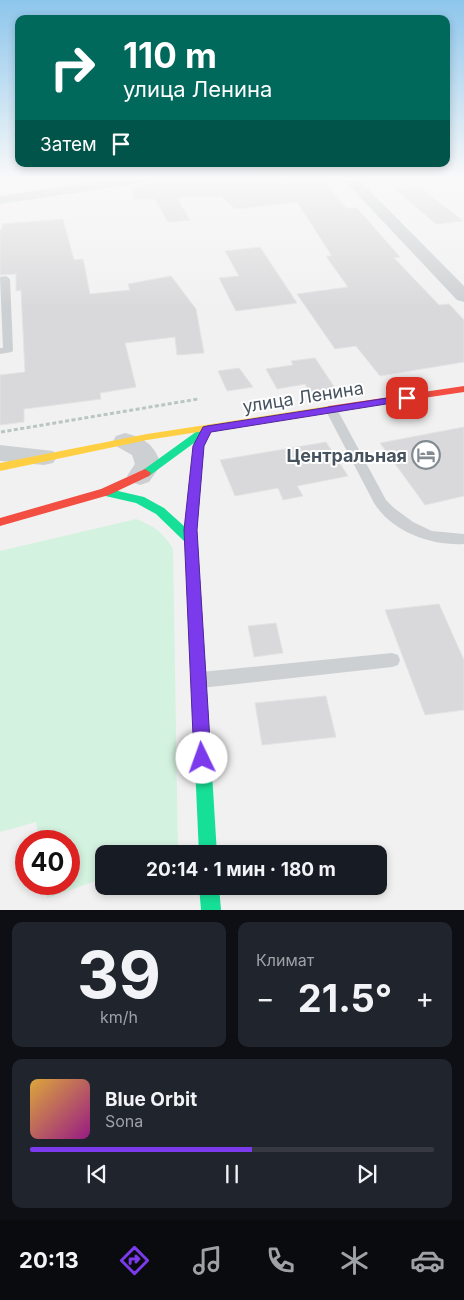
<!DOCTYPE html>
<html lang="ru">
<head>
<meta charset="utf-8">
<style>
	:root { --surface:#171b24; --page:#20242c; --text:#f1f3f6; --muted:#9ea1a6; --line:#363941; --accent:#7c3aed }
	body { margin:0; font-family:Inter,sans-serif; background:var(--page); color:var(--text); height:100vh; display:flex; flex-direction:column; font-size:19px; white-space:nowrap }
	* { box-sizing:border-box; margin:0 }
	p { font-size:16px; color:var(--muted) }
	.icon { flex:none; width:28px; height:28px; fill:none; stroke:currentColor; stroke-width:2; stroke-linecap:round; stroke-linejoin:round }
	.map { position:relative; height:910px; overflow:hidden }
	.sheet { display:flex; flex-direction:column; gap:12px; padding:12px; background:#0d0f14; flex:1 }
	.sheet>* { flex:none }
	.guide { position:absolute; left:15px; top:15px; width:435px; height:152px; border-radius:10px; box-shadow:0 2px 8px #0003; background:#00695c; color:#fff; overflow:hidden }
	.speed { position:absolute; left:15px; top:830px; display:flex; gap:10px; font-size:25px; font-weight:700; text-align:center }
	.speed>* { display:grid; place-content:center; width:65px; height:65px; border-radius:50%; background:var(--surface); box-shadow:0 2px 8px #0003; line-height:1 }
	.speed .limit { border:8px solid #d22; background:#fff; color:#111 }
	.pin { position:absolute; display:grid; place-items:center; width:42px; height:42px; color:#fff; margin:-21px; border-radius:10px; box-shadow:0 2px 8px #0006 }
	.me { position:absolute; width:55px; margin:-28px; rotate:357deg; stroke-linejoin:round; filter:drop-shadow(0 0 4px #0008) }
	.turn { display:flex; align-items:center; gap:18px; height:105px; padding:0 25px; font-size:22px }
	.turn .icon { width:65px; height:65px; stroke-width:2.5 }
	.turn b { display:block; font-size:35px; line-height:42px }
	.then { display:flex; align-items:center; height:48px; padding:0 25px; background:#0003; gap:10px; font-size:19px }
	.big { font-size:38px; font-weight:700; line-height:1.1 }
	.sheet .widget { flex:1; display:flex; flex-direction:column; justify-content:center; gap:8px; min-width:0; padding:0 18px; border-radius:10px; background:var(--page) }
	.sheet .dial { align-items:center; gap:0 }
	.dial b { font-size:65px; line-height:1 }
	.song { display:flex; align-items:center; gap:15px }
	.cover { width:60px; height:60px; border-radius:8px; background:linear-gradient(135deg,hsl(40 70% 55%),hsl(310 70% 35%)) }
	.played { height:5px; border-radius:2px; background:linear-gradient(90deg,var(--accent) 55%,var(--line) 55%) }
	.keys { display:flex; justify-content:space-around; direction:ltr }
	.heat { display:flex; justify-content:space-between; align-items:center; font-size:28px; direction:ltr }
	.sheet .tiles { flex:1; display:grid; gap:12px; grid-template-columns:1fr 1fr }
	.widget:last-child { grid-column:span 2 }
	.trip { position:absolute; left:95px; top:845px; width:292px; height:50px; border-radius:10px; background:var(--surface); box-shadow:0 2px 8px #0003; font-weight:700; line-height:50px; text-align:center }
	.tab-bar { display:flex; height:80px; justify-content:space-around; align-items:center; background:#090b0e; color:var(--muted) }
	.tab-bar .icon { width:35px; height:35px }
	.tab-bar .active { color:var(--accent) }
	.tab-bar b { font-size:22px; color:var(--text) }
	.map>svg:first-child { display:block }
	.green { fill:#d4f2e0 }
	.building { fill:#d9d9db; stroke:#e3e3e4 }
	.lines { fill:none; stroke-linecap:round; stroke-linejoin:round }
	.path { stroke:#b9c6c2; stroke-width:3; stroke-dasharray:4 2.5; stroke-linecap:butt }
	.lane { fill:#cdd0d2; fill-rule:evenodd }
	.street { fill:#cdd0d2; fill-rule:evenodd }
	.fast { fill:#16e098; fill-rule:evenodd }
	.slow { fill:#ffcf43; fill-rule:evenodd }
	.jam { fill:#f24e42; fill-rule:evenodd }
	.route { fill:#7c3aed; stroke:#51269a }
	.labels { text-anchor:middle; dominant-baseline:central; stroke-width:4; stroke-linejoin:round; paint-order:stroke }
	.street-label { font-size:18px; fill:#46535f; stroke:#fff }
	.poi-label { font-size:18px; font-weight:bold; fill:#46535f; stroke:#fff; text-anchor:end }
</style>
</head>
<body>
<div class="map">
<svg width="464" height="910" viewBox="0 0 464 910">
	<rect width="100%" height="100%" fill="#f2f1f1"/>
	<path class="green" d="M 136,519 C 154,526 163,532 173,549 L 178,851 L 171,854 L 104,854 L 104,878 L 47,898 L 45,884 L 69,884 L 69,841 L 39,841 L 36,822 L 0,832 L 0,551 Z"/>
	<path class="building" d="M 180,180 L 271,180 L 277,185 L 325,182 L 346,208 L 357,208 L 400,257 L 394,258 L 439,305 L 449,304 L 464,320 L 464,362 L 380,376 L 356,346 L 335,349 L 297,294 L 348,287 L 326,256 L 332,256 L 297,202 L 235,209 L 221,196 L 177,198 L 190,220 L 168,222 L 155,199 L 133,199 L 132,187 Z
		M 420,187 L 463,221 L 436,224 L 396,190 Z
		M 63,219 L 74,260 L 83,259 L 90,294 L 130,290 L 128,284 L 171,276 L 196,309 L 204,353 L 177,355 L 175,337 L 125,343 L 136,387 L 100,393 L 101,399 L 24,409 L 24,422 L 0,425 L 0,375 L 25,372 L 21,290 L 16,291 L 16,274 L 0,275 L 0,230 L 2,229 L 2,224 Z
		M 260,247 L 297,303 L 236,311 L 219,278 L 239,276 L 225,251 Z
		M 315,358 L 335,388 L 310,392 L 305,384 L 277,389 L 266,369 L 293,365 L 291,361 Z
		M 239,368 L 253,387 L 227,391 L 218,371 Z
		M 464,427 L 464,496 L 425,505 L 380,443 Z
		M 326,442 L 348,476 L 297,486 L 303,496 L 283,500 L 278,488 L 235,496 L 220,460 Z
		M 439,604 L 464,660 L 464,710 L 425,715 L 385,610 Z
		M 276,623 L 283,653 L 254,657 L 248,626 Z
		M 326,696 L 336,737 L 262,745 L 255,703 Z"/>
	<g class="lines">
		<path class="path" d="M 1,432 L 198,399"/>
		<path class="lane" d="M 6,276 L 10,279 L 13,350 L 12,352 L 0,354 L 0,348 L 3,348 L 0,277 Z
			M 332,408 L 338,411 L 386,500 L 394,508 L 413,522 L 432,531 L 464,534 L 464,544 C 432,546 392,532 374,503 L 326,411 Z
			M 392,653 L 398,655 L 400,660 L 398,665 L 392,667 L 201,688 L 195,685 L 192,680 L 195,675 L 201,672 Z"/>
		<path class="street" d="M 106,180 L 142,180 L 135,184 L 0,204 L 0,196 Z
			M 344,180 L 359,180 L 464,286 L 464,302 L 457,300 Z
			M 125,433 C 145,438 155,445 161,465 L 149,482 L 140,485 L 131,482 L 127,476 L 135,464 L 132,455 L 116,446 L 113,441 L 116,436 Z
			M 0,445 L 53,451 L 57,457 L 53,463 L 44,465 L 0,461 Z"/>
		<path class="fast" d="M 207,426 L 212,429 L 204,446 L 197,530 L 217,854 L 199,854 L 185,542 L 156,514 L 136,503 L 101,495 L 99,492 L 105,488 L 144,497 L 164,508 L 185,527 L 194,443 L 149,476 L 145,477 L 139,473 L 200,429 Z
			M 199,886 L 219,886 L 221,910 L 201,910 Z"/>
		<path class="slow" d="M 329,406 L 334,409 L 333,411 L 147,440 L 0,471 L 0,463 L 147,434 Z"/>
		<path class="jam" d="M 464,386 L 464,392 L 329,412 L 324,409 L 329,406 Z
			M 145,469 L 151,473 L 149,476 L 109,495 L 0,526 L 0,518 L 101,489 Z"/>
	</g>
	<linearGradient id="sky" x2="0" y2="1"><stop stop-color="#8dc6ec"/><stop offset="0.58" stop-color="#f9f9f9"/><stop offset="1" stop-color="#f9f9f9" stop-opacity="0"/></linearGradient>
	<rect width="464" height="308" fill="url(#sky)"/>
	<path class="route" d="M 407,395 L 411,396 L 411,400 L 211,432 L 204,446 L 197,530 L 211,758 L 209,763 L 202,766 L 196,763 L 194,758 L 184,530 L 193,446 L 203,427 L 207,426 Z"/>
	<defs>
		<symbol id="hotel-ring" viewBox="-11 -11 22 22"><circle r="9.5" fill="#fff" stroke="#828a92" stroke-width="1.5"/><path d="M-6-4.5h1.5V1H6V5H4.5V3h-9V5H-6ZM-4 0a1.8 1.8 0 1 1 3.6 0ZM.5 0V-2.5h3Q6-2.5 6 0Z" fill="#828a92"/></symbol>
	</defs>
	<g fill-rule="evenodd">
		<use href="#hotel-ring" x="410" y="439" width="32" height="32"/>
	</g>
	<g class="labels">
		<g class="street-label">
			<text transform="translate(303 397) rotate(-9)">улица Ленина</text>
		</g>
		<g class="poi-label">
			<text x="407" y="455">Центральная</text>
		</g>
	</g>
</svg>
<div class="speed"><div class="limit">40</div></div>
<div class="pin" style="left:407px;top:398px;background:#d93025"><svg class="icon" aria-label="arrive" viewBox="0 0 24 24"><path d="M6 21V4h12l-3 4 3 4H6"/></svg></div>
<svg class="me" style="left:202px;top:758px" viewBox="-20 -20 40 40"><circle r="19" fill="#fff"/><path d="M0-13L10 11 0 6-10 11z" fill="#7c3aed"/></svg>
<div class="trip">20:14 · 1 мин · 180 m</div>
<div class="guide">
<div class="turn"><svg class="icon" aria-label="right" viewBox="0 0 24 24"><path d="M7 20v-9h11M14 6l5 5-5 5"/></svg><div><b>110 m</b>улица Ленина</div></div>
<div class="then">Затем<svg class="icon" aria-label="arrive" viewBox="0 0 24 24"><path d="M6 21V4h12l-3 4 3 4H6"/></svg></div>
</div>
</div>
<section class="sheet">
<div class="tiles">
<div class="widget dial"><b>39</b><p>km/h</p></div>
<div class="widget"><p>Климат</p>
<div class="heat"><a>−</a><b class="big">21.5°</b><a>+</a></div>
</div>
<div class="widget">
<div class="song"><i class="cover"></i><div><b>Blue Orbit</b><p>Sona</p></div></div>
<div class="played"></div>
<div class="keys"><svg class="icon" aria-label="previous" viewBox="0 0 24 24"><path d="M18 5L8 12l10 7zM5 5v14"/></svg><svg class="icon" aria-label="pause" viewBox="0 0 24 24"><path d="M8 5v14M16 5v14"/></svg><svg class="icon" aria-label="next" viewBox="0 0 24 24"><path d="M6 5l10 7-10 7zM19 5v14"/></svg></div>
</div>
</div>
</section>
<nav class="tab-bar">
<b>20:13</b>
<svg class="icon active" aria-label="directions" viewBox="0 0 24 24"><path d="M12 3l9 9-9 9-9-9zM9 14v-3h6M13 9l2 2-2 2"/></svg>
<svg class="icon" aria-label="music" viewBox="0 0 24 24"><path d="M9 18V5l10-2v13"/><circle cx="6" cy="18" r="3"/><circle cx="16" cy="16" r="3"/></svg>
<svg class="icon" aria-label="phone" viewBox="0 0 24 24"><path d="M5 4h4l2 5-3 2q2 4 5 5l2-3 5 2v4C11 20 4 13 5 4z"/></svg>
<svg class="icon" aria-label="climate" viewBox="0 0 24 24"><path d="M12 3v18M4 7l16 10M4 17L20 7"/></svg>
<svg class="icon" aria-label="car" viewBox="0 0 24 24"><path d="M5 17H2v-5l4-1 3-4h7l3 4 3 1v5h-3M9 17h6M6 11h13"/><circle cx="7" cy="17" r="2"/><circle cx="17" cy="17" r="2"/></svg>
</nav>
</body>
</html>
